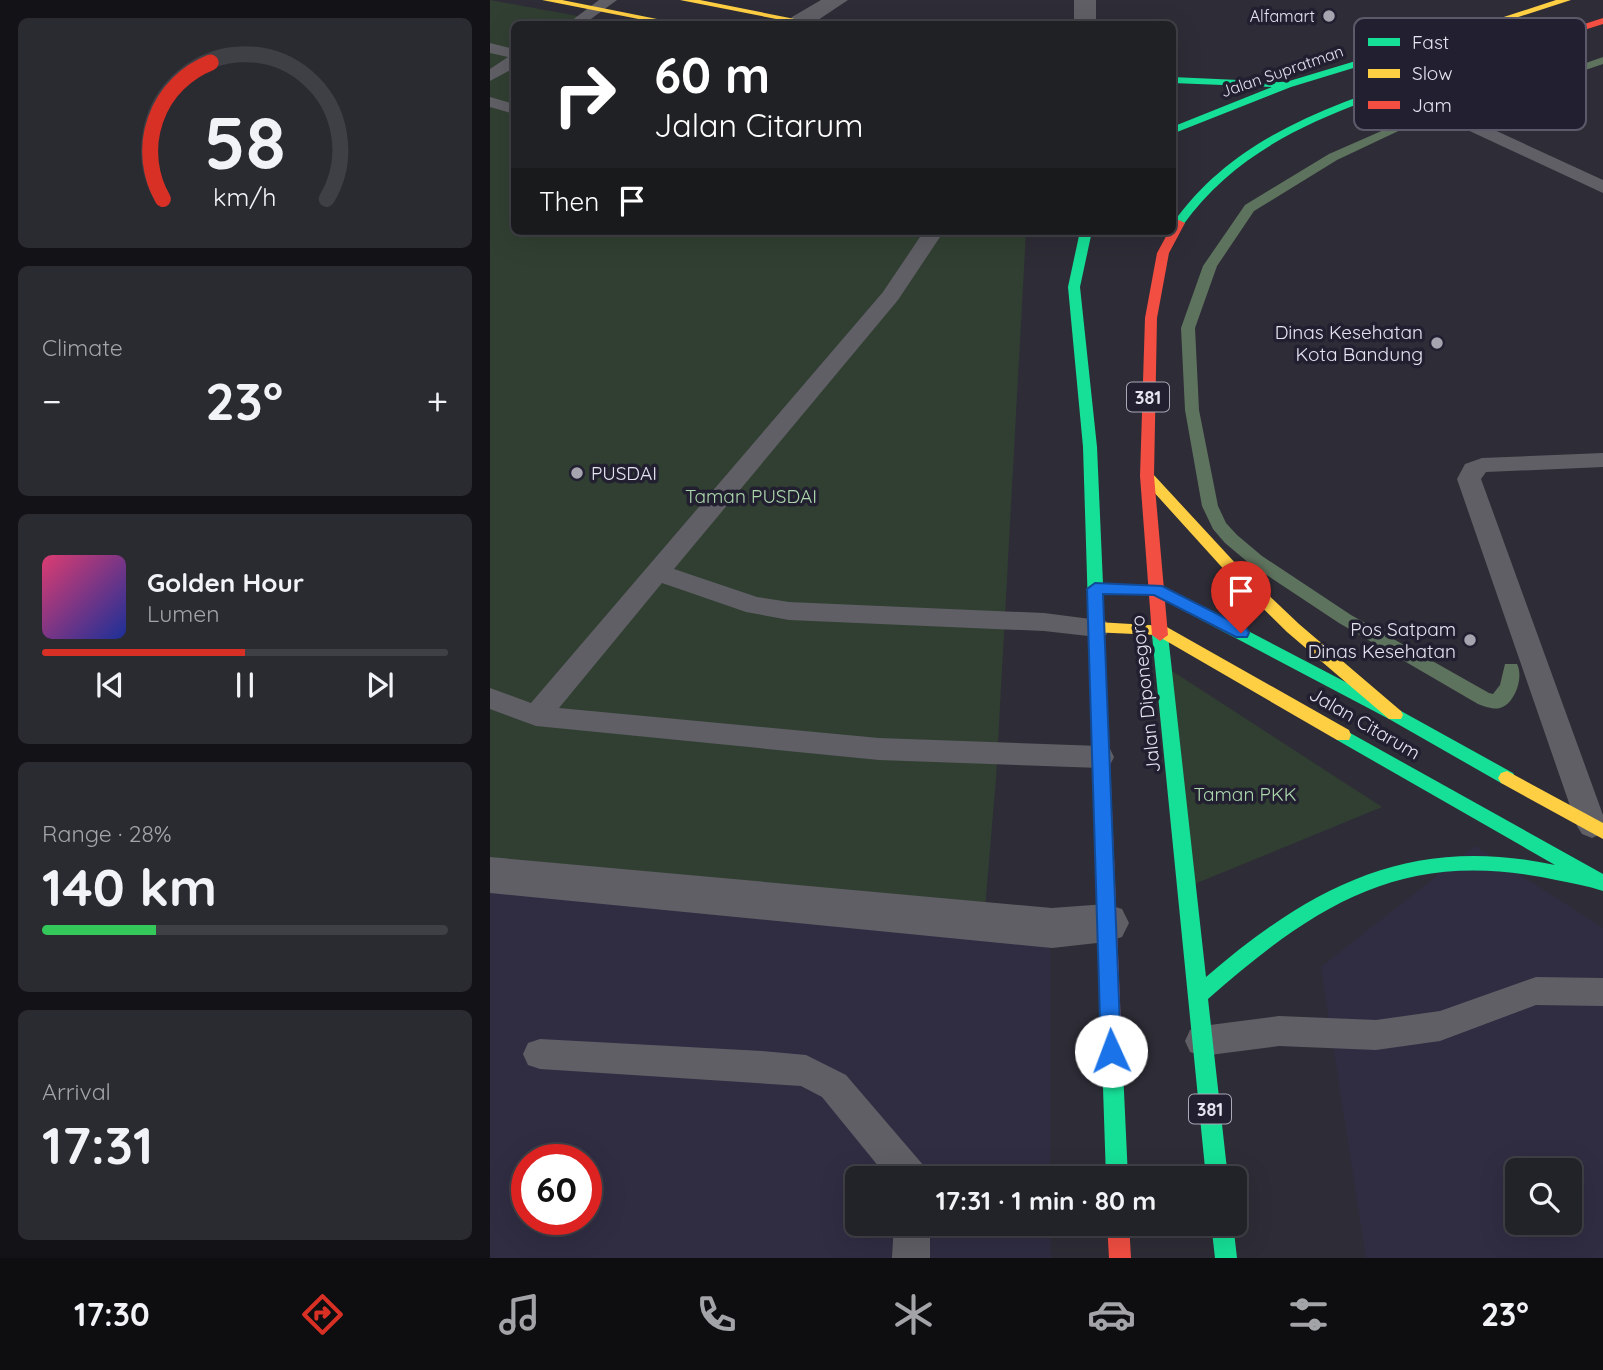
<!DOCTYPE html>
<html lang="en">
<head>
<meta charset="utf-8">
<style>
	:root { --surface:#222229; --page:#2a2a31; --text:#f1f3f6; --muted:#a2a4a8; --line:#3f3f46; --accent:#d93025 }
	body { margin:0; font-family:Quicksand,sans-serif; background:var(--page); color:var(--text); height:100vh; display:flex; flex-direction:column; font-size:26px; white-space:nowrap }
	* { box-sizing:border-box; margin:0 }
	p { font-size:23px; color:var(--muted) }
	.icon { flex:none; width:38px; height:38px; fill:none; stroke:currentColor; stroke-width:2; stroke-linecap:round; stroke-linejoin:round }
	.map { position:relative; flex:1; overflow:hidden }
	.sheet { display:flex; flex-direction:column; gap:18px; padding:18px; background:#131317; width:490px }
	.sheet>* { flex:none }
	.guide { position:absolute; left:21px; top:21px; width:665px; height:214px; border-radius:10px; box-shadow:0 7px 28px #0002,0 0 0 2px var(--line); background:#202124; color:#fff; overflow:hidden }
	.controls { position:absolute; left:1015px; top:1158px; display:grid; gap:14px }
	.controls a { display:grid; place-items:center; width:77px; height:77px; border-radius:10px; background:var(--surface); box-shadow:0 7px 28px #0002,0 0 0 2px var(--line); font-size:35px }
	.speed { position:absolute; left:21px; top:1144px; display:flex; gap:14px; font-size:35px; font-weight:700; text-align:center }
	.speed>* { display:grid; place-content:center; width:91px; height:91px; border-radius:50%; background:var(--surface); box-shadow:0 7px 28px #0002,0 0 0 2px var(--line); line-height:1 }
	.speed .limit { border:10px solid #d22; background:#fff; color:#111 }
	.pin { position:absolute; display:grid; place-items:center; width:60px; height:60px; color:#fff; margin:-72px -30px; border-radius:50% 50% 50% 0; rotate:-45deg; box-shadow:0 0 7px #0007 }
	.pin .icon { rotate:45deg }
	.me { position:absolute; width:77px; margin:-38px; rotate:358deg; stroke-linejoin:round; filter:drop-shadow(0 0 5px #0008) }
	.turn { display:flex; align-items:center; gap:24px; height:147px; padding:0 28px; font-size:32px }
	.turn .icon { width:91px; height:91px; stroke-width:2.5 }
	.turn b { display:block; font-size:49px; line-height:60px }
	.then { display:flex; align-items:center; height:66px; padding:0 28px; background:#0003; gap:14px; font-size:26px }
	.big { font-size:52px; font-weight:700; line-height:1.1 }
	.sheet .widget { flex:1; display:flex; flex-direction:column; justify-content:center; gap:10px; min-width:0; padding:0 24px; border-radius:10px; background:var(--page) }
	.sheet .dial { align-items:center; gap:0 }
	.dial svg { height:182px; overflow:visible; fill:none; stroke:var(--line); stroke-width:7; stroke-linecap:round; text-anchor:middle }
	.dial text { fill:var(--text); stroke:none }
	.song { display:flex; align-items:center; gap:21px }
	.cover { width:84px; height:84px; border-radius:10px; background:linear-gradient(135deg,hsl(340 70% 55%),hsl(230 70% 35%)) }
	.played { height:7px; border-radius:4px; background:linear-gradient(90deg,var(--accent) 50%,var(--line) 50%) }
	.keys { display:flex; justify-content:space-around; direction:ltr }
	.heat { display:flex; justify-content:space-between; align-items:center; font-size:38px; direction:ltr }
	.charge { height:10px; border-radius:5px; background:linear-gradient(90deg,#34c759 28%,var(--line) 0) }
	.trip { position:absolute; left:355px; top:1166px; width:402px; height:70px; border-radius:10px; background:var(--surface); box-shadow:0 7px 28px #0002,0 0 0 2px var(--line); font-weight:700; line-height:70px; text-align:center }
	.tabs { display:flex; height:112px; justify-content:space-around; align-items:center; background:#0e0e10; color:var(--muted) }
	.tabs .icon { width:49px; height:49px }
	.tabs .on { color:var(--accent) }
	.tabs b { font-size:32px; color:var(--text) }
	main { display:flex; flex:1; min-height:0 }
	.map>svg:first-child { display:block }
	.built { fill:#302d43; fill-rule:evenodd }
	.green { fill:#313f32 }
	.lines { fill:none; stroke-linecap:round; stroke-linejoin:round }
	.stream { fill:#5e735e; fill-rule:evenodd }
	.lane { fill:#605f65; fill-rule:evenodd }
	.street { fill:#605f65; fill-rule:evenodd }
	.fast { fill:#16e098; fill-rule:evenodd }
	.slow { fill:#ffcf43; fill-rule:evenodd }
	.jam { fill:#f24e42; fill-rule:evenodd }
	.route { fill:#1a73e8; stroke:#114b97; stroke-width:2 }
	.poi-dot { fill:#a5a4af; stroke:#211f30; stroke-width:2.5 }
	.labels { text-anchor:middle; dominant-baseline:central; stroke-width:7; stroke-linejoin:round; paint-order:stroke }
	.far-poi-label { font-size:16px; fill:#e5e4f0; stroke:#211f30; text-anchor:end }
	.far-street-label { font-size:16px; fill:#e5e4f0; stroke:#211f30 }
	.shield { fill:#211f30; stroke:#aaa9b6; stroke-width:2 }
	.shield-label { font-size:18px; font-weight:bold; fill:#e5e4f0 }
	.poi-label { font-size:19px; fill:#e5e4f0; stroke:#211f30; text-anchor:end }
	.park-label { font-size:19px; fill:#add8ad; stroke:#211f30 }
	.street-label { font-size:19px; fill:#e5e4f0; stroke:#211f30 }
	.key { fill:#211f30; stroke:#5c5a6a; stroke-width:2 }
	.key-label { font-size:19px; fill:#e5e4f0 }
</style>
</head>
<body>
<main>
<section class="sheet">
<div class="widget dial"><svg viewBox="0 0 100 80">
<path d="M14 69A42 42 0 1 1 86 69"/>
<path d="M14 69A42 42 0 0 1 35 9" stroke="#d93025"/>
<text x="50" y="56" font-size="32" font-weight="700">58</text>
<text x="50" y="72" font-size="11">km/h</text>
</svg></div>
<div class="widget"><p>Climate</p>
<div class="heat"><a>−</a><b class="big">23°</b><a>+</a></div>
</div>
<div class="widget">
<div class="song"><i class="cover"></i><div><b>Golden Hour</b><p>Lumen</p></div></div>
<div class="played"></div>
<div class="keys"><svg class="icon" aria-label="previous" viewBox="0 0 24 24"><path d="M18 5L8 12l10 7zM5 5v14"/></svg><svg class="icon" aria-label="pause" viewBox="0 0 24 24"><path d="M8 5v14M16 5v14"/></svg><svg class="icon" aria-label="next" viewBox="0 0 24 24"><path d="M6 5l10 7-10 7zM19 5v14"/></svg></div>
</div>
<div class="widget"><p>Range · 28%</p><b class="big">140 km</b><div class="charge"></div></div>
<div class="widget"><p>Arrival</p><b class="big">17:31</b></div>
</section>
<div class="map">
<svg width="1113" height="1258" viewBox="0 0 1113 1258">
	<rect width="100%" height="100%" fill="#2e2d37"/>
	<path class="built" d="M 985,846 L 1113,928 L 1113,1258 L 876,1258 L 831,967 ZM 1027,1171 L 1080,1171 L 1080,1223 L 1027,1223 Z
		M 0,886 L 560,938 L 560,1178 L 368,1178 L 368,1223 L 560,1223 L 561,1258 L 0,1258 ZM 37,1160 L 96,1160 L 96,1220 L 37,1220 Z"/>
	<path class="green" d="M 0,0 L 131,24 L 24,24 L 24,231 L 536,231 L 506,778 L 494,920 L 0,871 Z
		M 682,671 L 892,807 L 697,887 Z"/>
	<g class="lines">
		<path class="stream" d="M 1113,57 L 1113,64 L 983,108 L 973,106 Z
			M 928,115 L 938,117 L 847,160 L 764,211 L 727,266 L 705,328 L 709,410 L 728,506 L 736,523 L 747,535 L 772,556 L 861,615 L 999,693 L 1003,694 L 1010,685 L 1015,664 L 1027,664 C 1034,677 1025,704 1010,708 C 1003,710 994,706 988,704 L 849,623 L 760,564 L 735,543 L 723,529 L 712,506 L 695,410 L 691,328 L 713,266 L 755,205 L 839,154 Z"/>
		<path class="lane" d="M 109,0 L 127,0 L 94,24 L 77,24 Z
			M 0,43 L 24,49 L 24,68 L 0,81 L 0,69 L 18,57 L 0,53 Z
			M 902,83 L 1113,180 L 1113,193 L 896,92 L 894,88 Z
			M 0,97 L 24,104 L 24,114 L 0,107 Z
			M 434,231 L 454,231 L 408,300 L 184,569 L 267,597 L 299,602 L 554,613 L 616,621 L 620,628 L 616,635 L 607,637 L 554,631 L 299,620 L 256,612 L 172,583 L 69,708 L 389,738 L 610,746 L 620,749 L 624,757 L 620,765 L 610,768 L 389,760 L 46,726 L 0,709 L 0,688 L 41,703 L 393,292 Z
			M 1113,453 L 1113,467 L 996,472 L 991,479 L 1113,815 L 1113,833 L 1102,838 L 1092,834 L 1087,826 L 967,479 L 975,464 L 992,458 Z
			M 1046,977 L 1113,978 L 1113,1006 L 1046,1005 L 950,1041 L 886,1050 L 789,1046 L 712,1056 L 700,1052 L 695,1041 L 700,1030 L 712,1026 L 789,1016 L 886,1020 L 950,1011 Z
			M 50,1039 L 272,1051 L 316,1055 L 356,1075 L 434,1166 L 439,1178 L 398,1178 L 332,1097 L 311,1086 L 50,1069 L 38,1065 L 33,1054 L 38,1043 Z
			M 404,1223 L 440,1223 L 440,1258 L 402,1258 Z"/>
		<path class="street" d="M 331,0 L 358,0 L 322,24 L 300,24 L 299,22 L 302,17 Z
			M 584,0 L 606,0 L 606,24 L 584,24 Z
			M 0,857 L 562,908 L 616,904 L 632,909 L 639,923 L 632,937 L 616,942 L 562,948 L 0,893 Z"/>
		<path class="fast" d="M 985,25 L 990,28 L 988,30 L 801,87 L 682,134 L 682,127 L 782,87 L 682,83 L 682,77 L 796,82 Z
			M 932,75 L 941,77 C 924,89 896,94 876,101 C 803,128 739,161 693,225 L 683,223 C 743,138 838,106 932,75 Z
			M 590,231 L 602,231 L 590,287 L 607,447 L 613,584 L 672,586 L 911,711 L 1023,773 L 1026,778 L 1023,783 L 1017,785 L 1011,783 L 899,719 L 664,595 L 613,594 L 615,640 L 613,644 L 601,644 L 599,640 L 593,447 L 578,287 Z
			M 670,629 L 678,635 L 716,977 C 823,885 921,834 1065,865 L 847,740 L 845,735 L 847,730 L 853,729 L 1113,874 L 1113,891 C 1098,886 1081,883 1066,880 C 915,847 827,903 718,999 L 738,1178 L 716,1178 L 662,635 Z
			M 621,1018 L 628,1021 L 631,1027 L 638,1178 L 616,1178 L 611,1027 L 614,1021 Z
			M 721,1223 L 743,1223 L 747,1258 L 725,1258 Z"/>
		<path class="slow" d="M 52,0 L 72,0 L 192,24 L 174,24 Z
			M 190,0 L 210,0 L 330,24 L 312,24 Z
			M 1066,0 L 1081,0 L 988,30 L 980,28 Z
			M 657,472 L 662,473 L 748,566 L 809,624 L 911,711 L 913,715 L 911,719 L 899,719 L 797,632 L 738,574 L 652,479 L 650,476 L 652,473 Z
			M 607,622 L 675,626 L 859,730 L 861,735 L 859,740 L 847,740 L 666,635 L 601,632 L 599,628 L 601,624 Z
			M 1017,771 L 1113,823 L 1113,839 L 1011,783 L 1008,778 L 1011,773 Z"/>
		<path class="jam" d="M 1113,18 L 1113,24 L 940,79 L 931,77 Z
			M 689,220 L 695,223 L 679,253 L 667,318 L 664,476 L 678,635 L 670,641 L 662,635 L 650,476 L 655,318 L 667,253 L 679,231 L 682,231 L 683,223 Z
			M 607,634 L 615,640 L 631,1027 L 628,1033 L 621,1036 L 614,1033 L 611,1027 L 599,640 Z
			M 617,1223 L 639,1223 L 641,1258 L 619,1258 Z"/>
	</g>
	<path class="route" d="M 605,583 L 672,586 L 757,629 L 759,633 L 757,637 L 746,637 L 664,595 L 613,594 L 631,1051 L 628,1057 L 621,1060 L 614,1057 L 611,1051 L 597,589 Z"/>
	<g class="poi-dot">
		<circle cx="839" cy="16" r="7"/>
		<circle cx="947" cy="343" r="7"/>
		<circle cx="87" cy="473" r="7"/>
		<circle cx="980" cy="640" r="7"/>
	</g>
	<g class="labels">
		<g class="far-poi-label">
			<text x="825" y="16">Alfamart</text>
		</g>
		<g class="far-street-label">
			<text transform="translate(792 71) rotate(-19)">Jalan Supratman</text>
		</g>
		<g class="shield">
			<rect x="637" y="382.5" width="42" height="29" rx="5"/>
			<rect x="699" y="1094.5" width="42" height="29" rx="5"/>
		</g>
		<g class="shield-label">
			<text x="658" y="397">381</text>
			<text x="720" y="1109">381</text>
		</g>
		<g class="poi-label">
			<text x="933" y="332">Dinas Kesehatan<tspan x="933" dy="22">Kota Bandung</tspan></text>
			<text x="101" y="473" text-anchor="start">PUSDAI</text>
			<text x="966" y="629">Pos Satpam<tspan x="966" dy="22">Dinas Kesehatan</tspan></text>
		</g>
		<g class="park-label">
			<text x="261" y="496">Taman PUSDAI</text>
			<text x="755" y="794">Taman PKK</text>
		</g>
		<g class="street-label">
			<text transform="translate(655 694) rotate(-96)">Jalan Diponegoro</text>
			<text transform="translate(875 723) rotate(30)">Jalan Citarum</text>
		</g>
	</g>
	<rect x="864" y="18" width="232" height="112" rx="10" class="key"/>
	<rect x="878" y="38" width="32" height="8" fill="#16e098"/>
	<rect x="878" y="69" width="32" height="9" fill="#ffcf43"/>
	<rect x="878" y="101" width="32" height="8" fill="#f24e42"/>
	<g class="key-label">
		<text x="922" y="49">Fast</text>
		<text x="922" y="80">Slow</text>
		<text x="922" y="112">Jam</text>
	</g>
</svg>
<div class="controls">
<a><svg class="icon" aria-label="search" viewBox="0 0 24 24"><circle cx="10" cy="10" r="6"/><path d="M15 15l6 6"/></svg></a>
</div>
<div class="speed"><div class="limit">60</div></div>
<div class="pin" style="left:751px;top:633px;background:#d93025"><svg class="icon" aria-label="arrive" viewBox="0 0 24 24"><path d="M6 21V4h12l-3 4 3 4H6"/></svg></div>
<svg class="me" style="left:621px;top:1051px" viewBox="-20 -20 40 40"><circle r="19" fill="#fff"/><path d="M0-13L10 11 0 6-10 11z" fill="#1a73e8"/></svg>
<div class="trip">17:31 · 1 min · 80 m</div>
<div class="guide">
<div class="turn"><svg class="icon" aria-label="right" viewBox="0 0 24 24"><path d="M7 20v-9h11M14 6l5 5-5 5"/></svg><div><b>60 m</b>Jalan Citarum</div></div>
<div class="then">Then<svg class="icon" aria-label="arrive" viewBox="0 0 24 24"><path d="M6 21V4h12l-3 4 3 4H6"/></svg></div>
</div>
</div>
</main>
<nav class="tabs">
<b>17:30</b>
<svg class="icon on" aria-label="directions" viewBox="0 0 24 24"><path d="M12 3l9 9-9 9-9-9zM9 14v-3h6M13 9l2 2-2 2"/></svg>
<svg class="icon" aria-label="music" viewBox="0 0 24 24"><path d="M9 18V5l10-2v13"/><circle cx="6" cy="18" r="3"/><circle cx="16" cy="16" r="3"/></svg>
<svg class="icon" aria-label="phone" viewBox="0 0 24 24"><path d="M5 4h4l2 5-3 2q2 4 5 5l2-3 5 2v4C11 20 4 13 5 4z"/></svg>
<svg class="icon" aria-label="climate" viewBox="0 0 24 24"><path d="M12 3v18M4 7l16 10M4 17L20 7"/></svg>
<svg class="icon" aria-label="car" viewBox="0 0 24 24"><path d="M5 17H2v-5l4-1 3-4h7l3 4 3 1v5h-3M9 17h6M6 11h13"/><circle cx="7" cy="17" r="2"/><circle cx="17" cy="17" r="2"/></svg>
<svg class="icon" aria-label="filters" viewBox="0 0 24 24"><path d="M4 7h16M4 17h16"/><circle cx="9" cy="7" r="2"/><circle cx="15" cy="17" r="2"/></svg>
<b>23°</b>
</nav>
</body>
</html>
